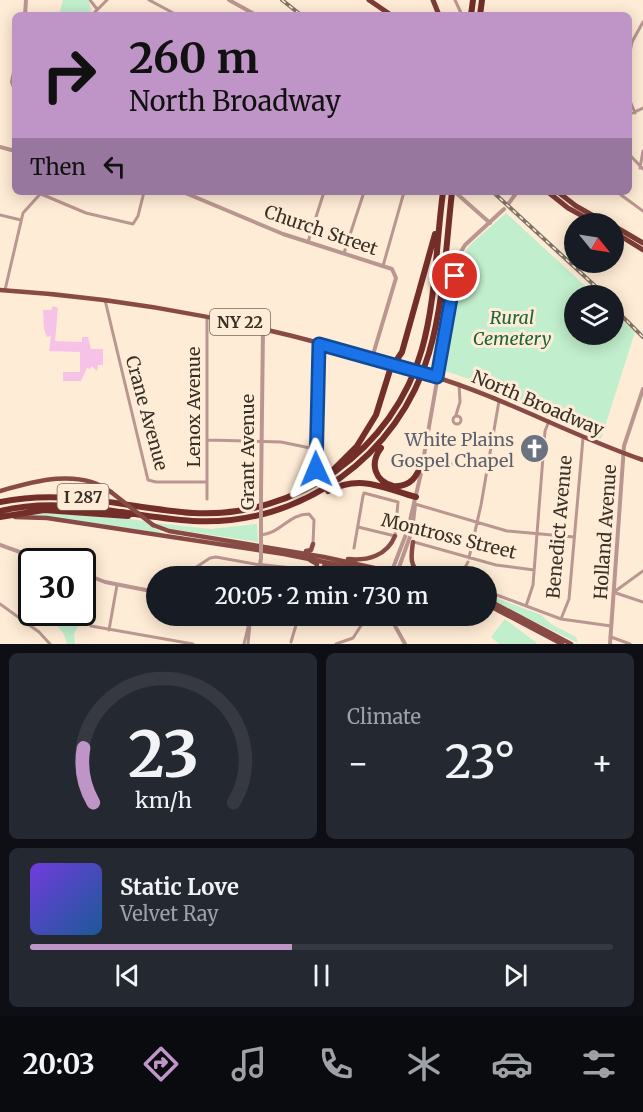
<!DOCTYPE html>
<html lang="en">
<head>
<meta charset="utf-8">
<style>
	:root { --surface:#171b24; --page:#242831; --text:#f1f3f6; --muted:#9ea1a6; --line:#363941; --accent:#bf95c7 }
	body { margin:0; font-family:Merriweather,serif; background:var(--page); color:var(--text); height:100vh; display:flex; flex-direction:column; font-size:22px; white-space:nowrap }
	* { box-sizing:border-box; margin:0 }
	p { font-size:20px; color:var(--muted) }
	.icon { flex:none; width:33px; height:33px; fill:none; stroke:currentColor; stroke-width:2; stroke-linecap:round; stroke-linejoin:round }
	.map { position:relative; height:644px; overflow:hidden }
	.side { display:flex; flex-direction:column; gap:9px; padding:9px; background:#0d0f14; flex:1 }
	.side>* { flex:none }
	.top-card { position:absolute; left:12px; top:12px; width:620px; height:183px; border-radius:9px; box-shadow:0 3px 15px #0003; background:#bf95c7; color:#111; overflow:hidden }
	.needle { width:39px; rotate:120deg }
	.fabs { position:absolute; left:564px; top:213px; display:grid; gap:12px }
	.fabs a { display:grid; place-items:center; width:60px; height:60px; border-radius:50%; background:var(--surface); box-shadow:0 3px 15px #0003; font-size:30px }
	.speed { position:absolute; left:18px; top:548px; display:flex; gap:12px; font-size:30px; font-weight:700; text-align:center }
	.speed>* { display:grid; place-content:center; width:78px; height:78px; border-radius:50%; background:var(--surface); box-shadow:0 3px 15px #0003; line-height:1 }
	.speed .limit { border:3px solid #111; border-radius:9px; background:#fff; color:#111 }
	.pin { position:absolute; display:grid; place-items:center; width:51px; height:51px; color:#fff; margin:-26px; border:3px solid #fff; border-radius:50%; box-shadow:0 2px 6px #0007 }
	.me { position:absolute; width:66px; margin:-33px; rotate:359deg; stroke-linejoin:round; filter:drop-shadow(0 0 4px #0008) }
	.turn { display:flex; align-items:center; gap:21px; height:126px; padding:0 18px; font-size:27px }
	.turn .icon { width:78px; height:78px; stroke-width:2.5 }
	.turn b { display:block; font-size:42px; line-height:51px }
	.then { display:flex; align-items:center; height:57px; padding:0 18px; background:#0003; gap:12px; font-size:22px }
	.big { font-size:45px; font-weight:600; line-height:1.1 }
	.side .tile { flex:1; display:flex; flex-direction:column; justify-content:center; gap:9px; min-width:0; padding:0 21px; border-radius:9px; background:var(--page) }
	.side .dial { align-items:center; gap:0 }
	.dial svg { height:156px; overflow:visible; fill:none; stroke:var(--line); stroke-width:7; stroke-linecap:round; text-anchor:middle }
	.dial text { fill:var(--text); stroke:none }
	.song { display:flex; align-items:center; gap:18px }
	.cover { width:72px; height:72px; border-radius:9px; background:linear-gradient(135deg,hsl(260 70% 55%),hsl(210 70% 35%)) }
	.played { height:6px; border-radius:3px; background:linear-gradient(90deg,var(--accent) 45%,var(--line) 45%) }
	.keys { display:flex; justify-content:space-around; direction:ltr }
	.heat { display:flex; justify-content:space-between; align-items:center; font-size:33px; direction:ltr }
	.side .tiles { flex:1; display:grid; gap:9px; grid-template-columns:1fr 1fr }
	.tile:last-child { grid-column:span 2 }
	.trip { position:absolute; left:146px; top:566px; width:351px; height:60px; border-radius:30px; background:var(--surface); box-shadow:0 3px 15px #0003; font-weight:600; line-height:60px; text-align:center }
	.tabs { display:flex; height:96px; justify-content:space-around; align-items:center; background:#090b0e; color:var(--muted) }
	.tabs .icon { width:42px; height:42px }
	.tabs .current { color:var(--accent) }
	.tabs b { font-size:27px; color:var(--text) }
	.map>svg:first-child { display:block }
	.green { fill:#c1eecc }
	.building { fill:#f7c2e8 }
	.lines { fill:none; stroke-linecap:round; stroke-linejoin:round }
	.minor { stroke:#ba9691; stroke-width:3 }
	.tertiary { stroke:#ba9691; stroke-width:4 }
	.primary { stroke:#874a44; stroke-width:4.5 }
	.trunk { stroke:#7d3c37; stroke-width:5 }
	.motorway { stroke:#732e2a; stroke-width:6 }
	.rail-casing { stroke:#7f7366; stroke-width:4 }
	.rail { stroke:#ffecd6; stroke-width:1.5; stroke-dasharray:4.5; stroke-linecap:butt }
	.tertiary-bridge { stroke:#ba9691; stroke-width:4 }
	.primary-bridge { stroke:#874a44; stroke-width:4.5 }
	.route-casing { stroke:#114b97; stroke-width:15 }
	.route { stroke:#1a73e8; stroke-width:10 }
	.labels { text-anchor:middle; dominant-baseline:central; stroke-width:6; stroke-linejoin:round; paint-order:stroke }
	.shield { fill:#ffecd6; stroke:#73685c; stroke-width:1.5 }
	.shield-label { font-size:16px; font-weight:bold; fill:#373027 }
	.street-label { font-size:18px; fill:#373027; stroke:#ffecd6 }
	.park-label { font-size:18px; font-style:italic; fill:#1a6539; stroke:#ffecd6 }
	.worship-label { font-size:18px; fill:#5b616d; stroke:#ffecd6; text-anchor:end }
</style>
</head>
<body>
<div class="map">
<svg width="643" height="644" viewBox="0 0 643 644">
	<rect width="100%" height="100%" fill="#ffecd6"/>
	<path class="green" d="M 63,0 L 88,0 L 91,9 L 89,15 L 59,15 Z
		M 506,213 L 595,295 L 574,296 L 574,334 L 614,334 L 614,313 L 635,332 L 601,439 L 497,388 L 442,370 L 460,262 L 469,246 Z
		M 39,513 L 111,516 L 143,521 L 163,533 L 26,514 Z
		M 155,523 L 211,529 L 257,524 L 258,542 L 166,528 Z
		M 31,591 L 32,612 L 73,612 L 80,622 L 74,634 L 75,644 L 67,644 C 60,610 32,633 22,599 Z
		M 486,594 L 541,615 L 551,624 L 576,637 L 578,643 L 486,598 Z
		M 505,619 L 537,643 L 536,644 L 499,644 L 491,637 Z"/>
	<path class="building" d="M 53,306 L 58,308 L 55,341 L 82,342 L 82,337 L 88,337 L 91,349 L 103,349 L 103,365 L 98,365 L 97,371 L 92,366 L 90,369 L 87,368 L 81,381 L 63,381 L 63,372 L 80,372 L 80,352 L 49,351 L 51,336 L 47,337 L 44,329 L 43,310 L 51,310 Z"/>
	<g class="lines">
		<path class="minor" d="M 90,0 L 97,9
			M 149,0 L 177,15
			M 455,0 L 462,15
			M 92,15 L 107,0
			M 628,62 L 632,42 L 643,22
			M 628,96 L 635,113
			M 628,115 L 643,108
			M 628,153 L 643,169
			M 640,168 L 643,151
			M 617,192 L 643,211
			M 41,194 L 86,213 L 133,224 L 138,216 L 144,192
			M 0,215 L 21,220
			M 308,242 L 324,192
			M 344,253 L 364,192
			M 383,266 L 404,192
			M 5,290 L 23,213 L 42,192
			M 105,300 L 148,480 L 156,482 L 207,482
			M 456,415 L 460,402 L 459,384
			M453 420a4 4 0 1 1 8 0a4 4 0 1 1-8 0Z
			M 207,440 L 281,442 L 315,449
			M 423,459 L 462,466
			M 316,469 L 319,344
			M 207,499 L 207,317
			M 415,504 L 507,531 L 574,537
			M 261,535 C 281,533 289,514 309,514 L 314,520 L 313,544
			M 414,542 L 496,565 L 534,570
			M 354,548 L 363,496 L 364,493 L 398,502 L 395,536 L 358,527
			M 469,558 L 481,505 L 499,401
			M 183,576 L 210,558 L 216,557 L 260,565 L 258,576
			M 460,576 L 468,562
			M 486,591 L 561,619 L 611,626
			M 614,592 L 643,571
			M 616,593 L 643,602
			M 0,604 L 39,632 L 50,644
			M 526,606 L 533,585 L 545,431 L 549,421
			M 561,619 L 569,599 L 583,438
			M 91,626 L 193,644
			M 109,630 L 117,585
			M 611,637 L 630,644
			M 291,642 L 299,615
			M 244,644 L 251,615
			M 248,644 L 250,624
			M 336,644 L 353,638 L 368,615"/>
		<path class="tertiary" d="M 229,0 L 256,15
			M 25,15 L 26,0
			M 15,67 L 12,82 L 15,90
			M 0,147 L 15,151
			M 183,192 L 283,234 L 392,269 L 396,278 L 372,358
			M 455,192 L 490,223
			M 509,203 L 517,192
			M 423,461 L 459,255 L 465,245 L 504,209
			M 261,492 L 263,329
			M 261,542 L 261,528
			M 0,545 L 45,561
			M 261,558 L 260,565 L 297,569 L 326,576
			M 393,568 L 408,529 L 422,469
			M 398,570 L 412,531 L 415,505
			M 82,573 L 105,582 L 156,592
			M 389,615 L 405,644
			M 610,644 L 624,446 L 643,389"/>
		<path class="primary" d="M 0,290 C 142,299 271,326 407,368
			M 429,375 C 503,397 570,435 643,460
			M 0,491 C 34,481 80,468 111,492
			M 15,517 L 47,518 L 284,554 L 394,576
			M 153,525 L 169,531 L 324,557 L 411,576
			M 413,542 C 411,556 409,566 422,576
			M 306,551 L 311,550 L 313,544
			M 348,559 C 367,561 387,556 395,536
			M 310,560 L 317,564 L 316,573
			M 321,574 L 324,566 L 333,565
			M 486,599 L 571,644
			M 486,604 L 562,644"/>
		<path class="trunk" d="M 369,0 L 391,15
			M 433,0 L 439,15
			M 548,192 L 568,208 L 597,224
			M 558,192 L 576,206 L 608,224
			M 614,226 L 643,243
			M 614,232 L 643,250"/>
		<path class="motorway" d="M 471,15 L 473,0
			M 480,15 L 482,0
			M 381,448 C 369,464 375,481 393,486
			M 334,469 L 357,446 L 376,415 L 390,370 L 402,352 L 435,234
			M 392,486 C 411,488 417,476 423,461
			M 328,491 C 361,474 383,488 416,497
			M 0,502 C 67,488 127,508 193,513 C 297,519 394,449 422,349 C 436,299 436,244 443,192
			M 0,511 C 66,495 127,517 193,521 C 301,527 399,456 429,353 C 444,302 446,245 452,192
			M 0,517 L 44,510 L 128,516"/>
		<defs>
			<path id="rail" d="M 282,0 L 301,15
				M 493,192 L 606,296
				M 614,308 L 643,337"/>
		</defs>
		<use href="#rail" class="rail-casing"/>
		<use href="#rail" class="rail"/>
		<path class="tertiary-bridge" d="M 261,528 L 261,492
			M 261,558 L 261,542
			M 389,576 L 393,568
			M 396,576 L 398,570"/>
		<path class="primary-bridge" d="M 407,368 L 429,375
			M 111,492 L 153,525"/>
	</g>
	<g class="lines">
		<defs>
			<path id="route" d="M 316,469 L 319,344 L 437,377 L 455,276"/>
		</defs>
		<use href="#route" class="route-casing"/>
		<use href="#route" class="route"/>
	</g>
	<defs>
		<symbol id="church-disc" viewBox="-11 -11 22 22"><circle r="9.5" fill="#6b7280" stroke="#ffecd6"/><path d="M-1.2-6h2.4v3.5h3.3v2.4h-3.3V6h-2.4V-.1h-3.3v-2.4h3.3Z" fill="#fff"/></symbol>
	</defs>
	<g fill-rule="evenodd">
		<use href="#church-disc" x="518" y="432" width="33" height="33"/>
	</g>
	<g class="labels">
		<g class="shield">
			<rect x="210" y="309" width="60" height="26" rx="4.5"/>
			<rect x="57.5" y="484" width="51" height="26" rx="4.5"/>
		</g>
		<g class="shield-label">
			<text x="240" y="322">NY 22</text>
			<text x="83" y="497">I 287</text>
		</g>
		<g class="street-label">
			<text transform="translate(321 230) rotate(19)">Church Street</text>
			<text transform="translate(538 403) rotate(23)">North Broadway</text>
			<text transform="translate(193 407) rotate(-90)">Lenox Avenue</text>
			<text transform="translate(147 413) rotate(75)">Crane Avenue</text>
			<text transform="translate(247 452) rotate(-90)">Grant Avenue</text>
			<text transform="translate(559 527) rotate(-85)">Benedict Avenue</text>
			<text transform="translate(605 532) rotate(-86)">Holland Avenue</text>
			<text transform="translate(449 536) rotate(14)">Montross Street</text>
		</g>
		<g class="park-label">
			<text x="512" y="317">Rural<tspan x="512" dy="21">Cemetery</tspan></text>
		</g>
		<g class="worship-label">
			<text x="514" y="439">White Plains<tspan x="514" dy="21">Gospel Chapel</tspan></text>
		</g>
	</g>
</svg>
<div class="fabs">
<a><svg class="needle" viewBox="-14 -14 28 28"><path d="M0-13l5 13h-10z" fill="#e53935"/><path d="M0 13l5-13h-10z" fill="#9ea1a6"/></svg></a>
<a><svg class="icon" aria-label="layers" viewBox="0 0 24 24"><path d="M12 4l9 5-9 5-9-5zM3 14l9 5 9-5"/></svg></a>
</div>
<div class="speed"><div class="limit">30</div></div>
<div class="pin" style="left:455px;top:276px;background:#d93025"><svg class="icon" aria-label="arrive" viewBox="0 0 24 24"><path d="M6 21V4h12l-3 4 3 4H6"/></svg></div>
<svg class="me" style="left:316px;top:469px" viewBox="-20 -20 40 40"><path d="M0-17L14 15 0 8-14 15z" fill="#1a73e8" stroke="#fff" stroke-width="4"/></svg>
<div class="trip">20:05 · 2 min · 730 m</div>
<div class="top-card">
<div class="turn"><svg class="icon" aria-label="right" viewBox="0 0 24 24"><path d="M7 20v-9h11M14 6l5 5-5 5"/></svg><div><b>260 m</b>North Broadway</div></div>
<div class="then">Then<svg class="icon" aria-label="left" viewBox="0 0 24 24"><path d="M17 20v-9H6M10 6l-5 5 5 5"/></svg></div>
</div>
</div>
<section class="side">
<div class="tiles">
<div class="tile dial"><svg viewBox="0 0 100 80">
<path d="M14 69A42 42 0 1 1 86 69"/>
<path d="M14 69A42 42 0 0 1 9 41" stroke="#bf95c7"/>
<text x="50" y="56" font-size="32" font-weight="700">23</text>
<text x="50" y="72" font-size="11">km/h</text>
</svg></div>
<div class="tile"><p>Climate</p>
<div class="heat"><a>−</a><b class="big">23°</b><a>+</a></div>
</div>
<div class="tile">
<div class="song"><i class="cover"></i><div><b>Static Love</b><p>Velvet Ray</p></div></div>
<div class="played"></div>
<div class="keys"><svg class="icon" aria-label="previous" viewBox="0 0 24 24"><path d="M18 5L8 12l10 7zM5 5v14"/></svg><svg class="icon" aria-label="pause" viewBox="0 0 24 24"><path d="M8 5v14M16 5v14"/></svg><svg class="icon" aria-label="next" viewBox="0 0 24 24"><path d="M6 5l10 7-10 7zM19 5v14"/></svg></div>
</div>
</div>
</section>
<nav class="tabs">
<b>20:03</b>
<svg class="icon current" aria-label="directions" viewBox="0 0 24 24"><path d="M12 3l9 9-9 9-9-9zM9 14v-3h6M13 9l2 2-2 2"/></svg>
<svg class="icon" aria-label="music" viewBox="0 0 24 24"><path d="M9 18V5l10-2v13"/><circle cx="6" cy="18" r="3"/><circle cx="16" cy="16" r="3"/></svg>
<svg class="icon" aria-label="phone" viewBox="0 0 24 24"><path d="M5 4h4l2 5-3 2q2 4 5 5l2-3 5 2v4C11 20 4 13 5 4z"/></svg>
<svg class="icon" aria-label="climate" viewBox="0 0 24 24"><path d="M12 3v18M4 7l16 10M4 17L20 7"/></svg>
<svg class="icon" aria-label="car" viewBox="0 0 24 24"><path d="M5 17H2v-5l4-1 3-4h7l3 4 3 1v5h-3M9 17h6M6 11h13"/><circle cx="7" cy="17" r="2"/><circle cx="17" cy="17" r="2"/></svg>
<svg class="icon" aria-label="filters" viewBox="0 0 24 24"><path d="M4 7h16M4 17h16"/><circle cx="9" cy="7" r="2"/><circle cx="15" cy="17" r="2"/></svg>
</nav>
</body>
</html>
